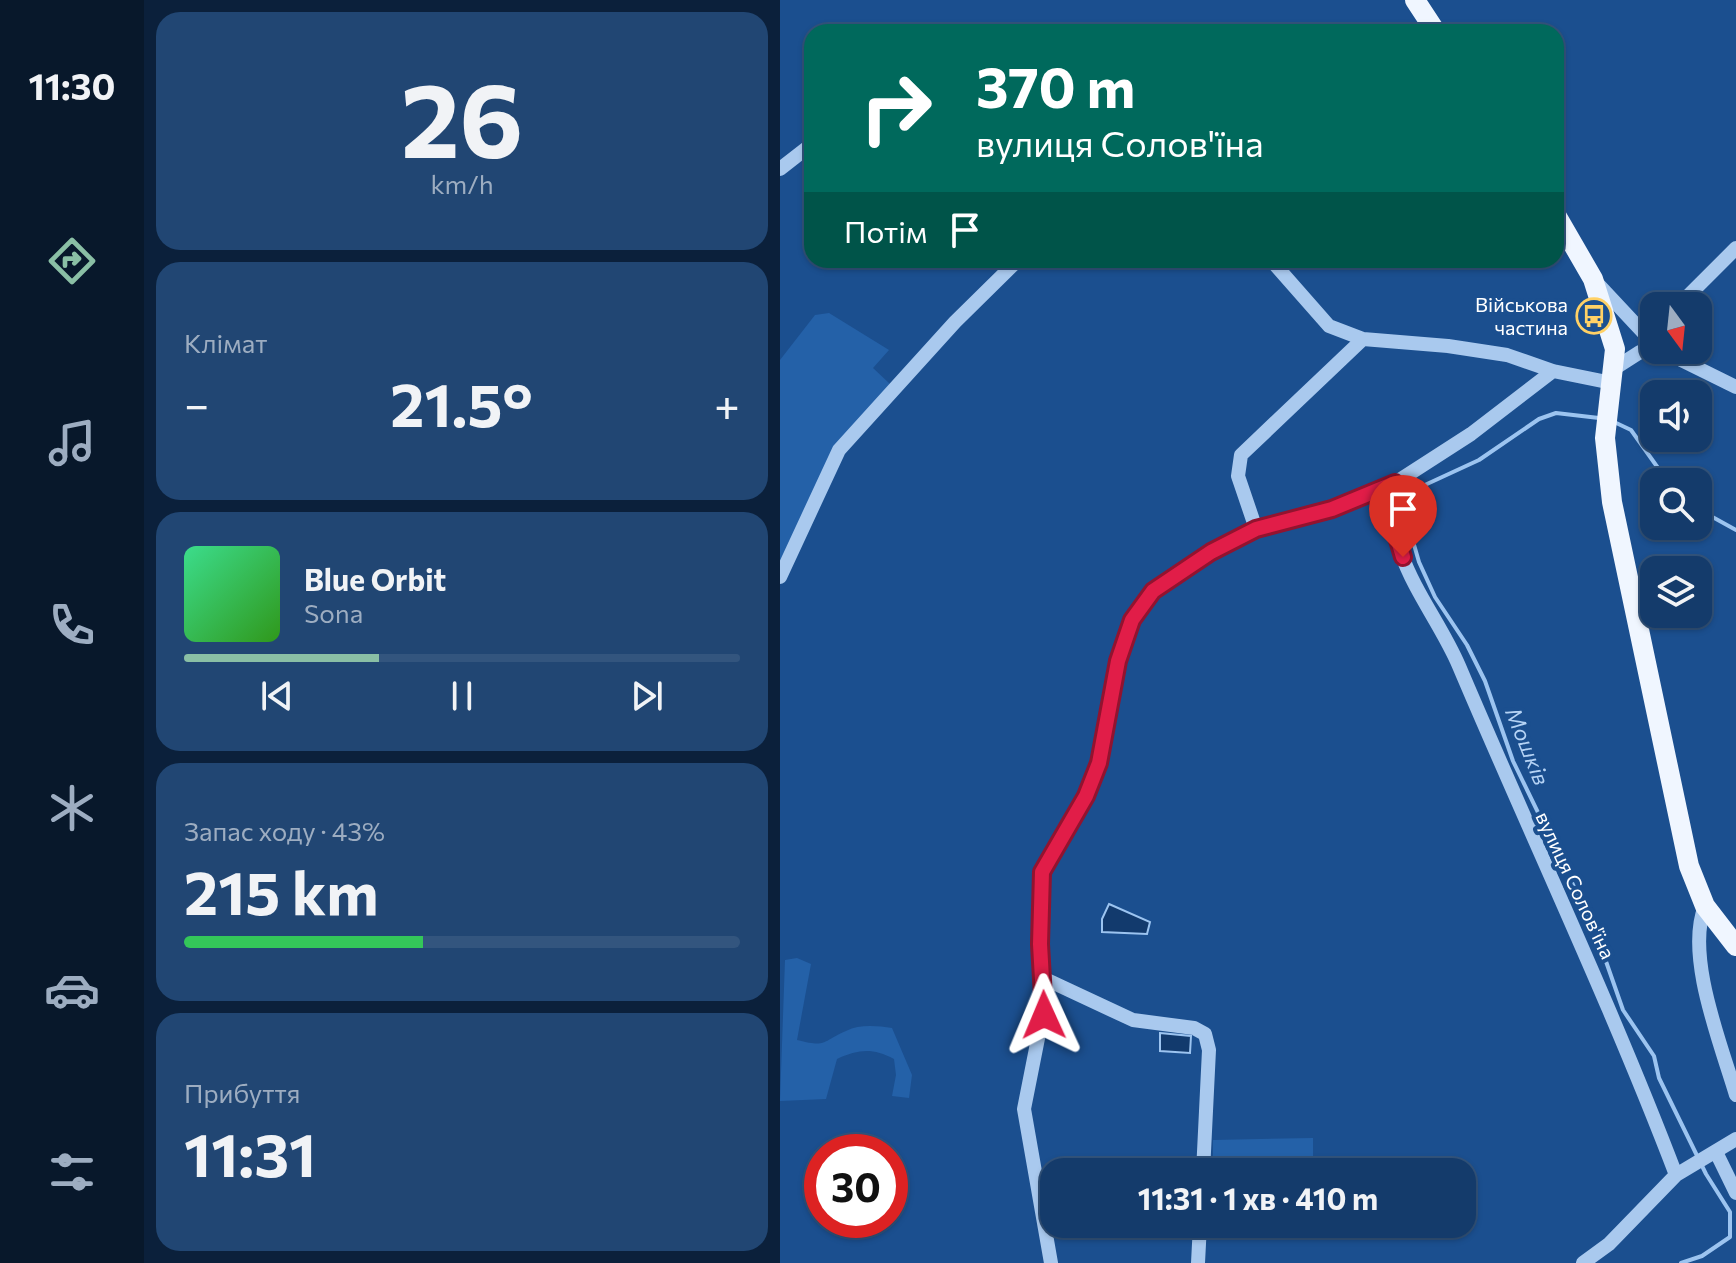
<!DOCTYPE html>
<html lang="uk">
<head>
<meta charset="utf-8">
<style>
	:root { --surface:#143b6b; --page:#214673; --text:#f1f3f6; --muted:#9dadc1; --line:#33557e; --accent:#8abfa5 }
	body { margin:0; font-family:Commissioner,sans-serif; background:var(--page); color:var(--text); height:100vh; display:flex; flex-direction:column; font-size:30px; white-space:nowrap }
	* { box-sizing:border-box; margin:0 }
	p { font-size:26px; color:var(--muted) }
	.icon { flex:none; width:44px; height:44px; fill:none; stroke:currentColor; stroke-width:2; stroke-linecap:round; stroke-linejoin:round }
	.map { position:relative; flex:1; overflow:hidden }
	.details { display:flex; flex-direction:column; gap:12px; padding:12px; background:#0b203b; width:636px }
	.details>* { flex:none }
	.hud { position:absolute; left:24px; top:24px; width:760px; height:244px; border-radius:24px; box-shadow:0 2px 6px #0004,0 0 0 2px var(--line); background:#00695c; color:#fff; overflow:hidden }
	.needle { width:52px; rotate:165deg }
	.buttons { position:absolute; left:860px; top:292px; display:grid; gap:16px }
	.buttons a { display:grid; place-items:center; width:72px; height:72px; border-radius:16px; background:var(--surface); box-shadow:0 2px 6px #0004,0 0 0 2px var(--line); font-size:40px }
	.speed { position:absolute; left:24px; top:1134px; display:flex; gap:16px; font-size:40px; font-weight:700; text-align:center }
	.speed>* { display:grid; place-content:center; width:104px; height:104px; border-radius:50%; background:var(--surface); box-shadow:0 2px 6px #0004,0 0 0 2px var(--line); line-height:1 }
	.speed .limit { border:12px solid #d22; background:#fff; color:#111 }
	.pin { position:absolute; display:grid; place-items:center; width:68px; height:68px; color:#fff; margin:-82px -34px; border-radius:50% 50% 50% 0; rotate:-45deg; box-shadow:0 0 8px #0007 }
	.pin .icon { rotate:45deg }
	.me { position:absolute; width:88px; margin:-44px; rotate:359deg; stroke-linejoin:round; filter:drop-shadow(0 0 6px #0008) }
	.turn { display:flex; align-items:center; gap:28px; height:168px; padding:0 40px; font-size:36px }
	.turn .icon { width:104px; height:104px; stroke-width:2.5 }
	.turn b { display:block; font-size:56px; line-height:68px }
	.then { display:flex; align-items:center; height:76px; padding:0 40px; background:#0003; gap:16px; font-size:30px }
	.big { font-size:60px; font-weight:700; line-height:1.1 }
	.details .card { flex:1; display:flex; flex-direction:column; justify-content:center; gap:12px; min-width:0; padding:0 28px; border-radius:24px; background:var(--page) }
	.details .dial { align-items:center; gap:0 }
	.dial b { font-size:104px; line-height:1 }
	.song { display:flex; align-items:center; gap:24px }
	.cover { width:96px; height:96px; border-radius:12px; background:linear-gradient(135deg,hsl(150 70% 55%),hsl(110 70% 35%)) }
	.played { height:8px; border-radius:4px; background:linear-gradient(90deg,var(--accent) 35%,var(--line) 35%) }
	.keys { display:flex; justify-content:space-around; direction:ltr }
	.heat { display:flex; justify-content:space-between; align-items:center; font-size:44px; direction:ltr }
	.charge { height:12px; border-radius:6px; background:linear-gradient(90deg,#34c759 43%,var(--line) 0) }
	.trip { position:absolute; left:260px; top:1158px; width:436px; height:80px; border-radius:24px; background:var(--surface); box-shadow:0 2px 6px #0004,0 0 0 2px var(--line); font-weight:700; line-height:80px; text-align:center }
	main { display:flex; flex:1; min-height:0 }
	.menu { display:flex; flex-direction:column; width:144px; justify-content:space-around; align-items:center; background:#08182b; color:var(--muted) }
	.menu .icon { width:56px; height:56px }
	.menu .on { color:var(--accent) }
	.menu b { font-size:36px; color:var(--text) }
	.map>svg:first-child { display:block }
	.green { fill:#2461a8 }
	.water { fill:#123a6d; stroke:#9cc4f0; stroke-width:2 }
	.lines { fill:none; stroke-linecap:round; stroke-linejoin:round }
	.stream { stroke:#9cc4f0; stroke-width:4 }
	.minor { stroke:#a9c9ee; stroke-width:14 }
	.major { stroke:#f0f6ff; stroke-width:20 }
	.route-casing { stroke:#92132f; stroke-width:20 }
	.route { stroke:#e11d48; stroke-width:14 }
	.labels { text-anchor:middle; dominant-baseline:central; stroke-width:8; stroke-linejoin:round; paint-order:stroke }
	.poi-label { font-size:20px; fill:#fff; stroke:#1b4f8f; text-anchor:end }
	.street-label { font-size:20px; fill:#fff; stroke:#1b4f8f }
	.water-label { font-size:22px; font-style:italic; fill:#b5d3f5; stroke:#1b4f8f }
</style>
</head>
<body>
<main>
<nav class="menu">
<b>11:30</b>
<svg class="icon on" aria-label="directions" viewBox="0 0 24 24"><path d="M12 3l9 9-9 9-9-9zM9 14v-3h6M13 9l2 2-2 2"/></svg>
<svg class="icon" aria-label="music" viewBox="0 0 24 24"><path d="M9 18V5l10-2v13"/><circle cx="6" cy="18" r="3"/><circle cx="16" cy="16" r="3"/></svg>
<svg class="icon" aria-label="phone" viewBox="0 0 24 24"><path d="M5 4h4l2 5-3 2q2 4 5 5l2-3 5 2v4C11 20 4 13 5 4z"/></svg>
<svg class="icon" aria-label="climate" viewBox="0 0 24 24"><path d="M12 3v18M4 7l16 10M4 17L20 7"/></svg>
<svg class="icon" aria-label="car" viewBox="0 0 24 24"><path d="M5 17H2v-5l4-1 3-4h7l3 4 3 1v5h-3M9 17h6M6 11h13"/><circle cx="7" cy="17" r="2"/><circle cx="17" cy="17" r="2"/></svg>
<svg class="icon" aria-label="filters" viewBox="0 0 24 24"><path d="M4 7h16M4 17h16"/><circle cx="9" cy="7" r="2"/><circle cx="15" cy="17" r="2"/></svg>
</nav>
<section class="details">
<div class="card dial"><b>26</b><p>km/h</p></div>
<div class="card"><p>Клімат</p>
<div class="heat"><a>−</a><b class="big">21.5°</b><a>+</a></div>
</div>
<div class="card">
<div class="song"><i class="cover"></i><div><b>Blue Orbit</b><p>Sona</p></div></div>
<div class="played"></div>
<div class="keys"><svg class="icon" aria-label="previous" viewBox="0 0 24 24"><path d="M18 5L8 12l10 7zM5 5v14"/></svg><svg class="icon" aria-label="pause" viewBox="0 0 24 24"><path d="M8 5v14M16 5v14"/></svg><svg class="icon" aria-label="next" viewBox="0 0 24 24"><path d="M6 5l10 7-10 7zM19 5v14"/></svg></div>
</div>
<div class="card"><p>Запас ходу · 43%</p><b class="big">215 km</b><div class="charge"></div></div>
<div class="card"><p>Прибуття</p><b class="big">11:31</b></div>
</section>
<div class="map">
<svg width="956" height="1263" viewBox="0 0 956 1263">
	<rect width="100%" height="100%" fill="#1b4f8f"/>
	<path class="green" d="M 49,313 L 109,350 L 93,368 L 110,384 L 56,446 L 0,565 L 0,360 L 35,315 Z
		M 17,958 L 31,964 L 17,1040 C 48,1048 42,1041 66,1031 C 80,1024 97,1026 112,1028 L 132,1075 L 129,1098 L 112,1096 L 116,1075 L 114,1059 C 93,1048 79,1049 57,1059 L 46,1099 L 0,1101 L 5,960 Z
		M 533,1138 L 533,1172 L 433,1172 L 433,1140 Z"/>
	<path class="water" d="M 329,904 L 370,922 L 367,934 L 322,932 L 322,919 Z
		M 380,1033 L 411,1036 L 410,1053 L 380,1051 Z"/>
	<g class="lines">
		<path class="stream" d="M 819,418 L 776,413 L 759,419 L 699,460 L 634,490 L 628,524 L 639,562 L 655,597 L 687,645 L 705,681 L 733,761 L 815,930 L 843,1010 L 874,1056 L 879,1078 L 926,1174 L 950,1212 L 950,1237 L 922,1256 L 901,1263
			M 832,421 L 851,430 L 888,482
			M 918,509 L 956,530"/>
		<path class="minor" d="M 0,169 L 32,144
			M 491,260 L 549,326 L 583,339 L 668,346 L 727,355 L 773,371 L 832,383
			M 817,283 L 874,344
			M 898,306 L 956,248
			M 881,350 L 956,387
			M 835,368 L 860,352 L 883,352
			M 615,483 C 607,511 612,525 621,553 C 635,593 663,628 679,666 C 751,836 830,1002 896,1175
			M 476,529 L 458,476 L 461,455 L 583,339
			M 0,577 L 59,450 L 175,322 L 238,260
			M 925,906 C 905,956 941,1044 956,1095
			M 263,978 L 353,1020 L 414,1028 L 425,1034 L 429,1050 L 423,1172
			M 936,1152 L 956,1193
			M 271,1263 L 244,1109 L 266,998 L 260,944 L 262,872 L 306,796 L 319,763 L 338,661 L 352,620 L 373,591 L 431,552 L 476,529 L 552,509 L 615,483 L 691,434 L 773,371
			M 418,1263 L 420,1224
			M 803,1263 L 829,1244 L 896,1175 L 956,1139"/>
		<path class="major" d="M 635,0 L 656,32
			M 776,215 L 813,279 L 835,349 L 825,438 L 832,502 L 909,866 L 925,906 L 956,946"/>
	</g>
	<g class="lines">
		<defs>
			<path id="route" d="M 264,1015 L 260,944 L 262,872 L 306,796 L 319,763 L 338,661 L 352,620 L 373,591 L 431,552 L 476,529 L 552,509 L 615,483 L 608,507 L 623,557"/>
		</defs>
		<use href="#route" class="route-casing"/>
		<use href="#route" class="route"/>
	</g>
	<defs>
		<symbol id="bus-ring" viewBox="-11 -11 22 22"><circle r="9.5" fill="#1b4f8f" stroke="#ffd166" stroke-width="1.5"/><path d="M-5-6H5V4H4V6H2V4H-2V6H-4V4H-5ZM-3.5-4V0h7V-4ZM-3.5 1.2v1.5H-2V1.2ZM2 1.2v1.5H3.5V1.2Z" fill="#ffd166"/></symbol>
	</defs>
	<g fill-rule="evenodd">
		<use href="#bus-ring" x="794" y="296" width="40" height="40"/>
	</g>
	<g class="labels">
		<g class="poi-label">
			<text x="788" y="304">Військова<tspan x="788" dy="23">частина</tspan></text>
		</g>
		<g class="street-label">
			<text transform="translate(796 885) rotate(65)">вулиця Солов'їна</text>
		</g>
		<g class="water-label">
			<text transform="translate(748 746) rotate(68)">Мошків</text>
		</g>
	</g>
</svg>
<div class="buttons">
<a><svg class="needle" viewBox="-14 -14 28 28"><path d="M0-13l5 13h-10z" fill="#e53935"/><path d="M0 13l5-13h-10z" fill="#9dadc1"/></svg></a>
<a><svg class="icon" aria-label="sound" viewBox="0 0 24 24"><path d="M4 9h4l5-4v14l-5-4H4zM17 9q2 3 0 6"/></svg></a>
<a><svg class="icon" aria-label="search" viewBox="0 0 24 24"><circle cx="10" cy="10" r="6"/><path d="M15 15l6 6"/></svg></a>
<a><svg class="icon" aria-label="layers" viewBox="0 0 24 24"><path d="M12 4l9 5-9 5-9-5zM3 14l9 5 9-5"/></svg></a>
</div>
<div class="speed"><div class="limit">30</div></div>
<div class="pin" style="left:623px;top:557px;background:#d93025"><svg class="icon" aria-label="arrive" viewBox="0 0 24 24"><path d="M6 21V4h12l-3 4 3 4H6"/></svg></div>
<svg class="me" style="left:264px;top:1015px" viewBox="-20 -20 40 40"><path d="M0-17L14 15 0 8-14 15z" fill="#e11d48" stroke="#fff" stroke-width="4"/></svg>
<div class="trip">11:31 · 1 хв · 410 m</div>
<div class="hud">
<div class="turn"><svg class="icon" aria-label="right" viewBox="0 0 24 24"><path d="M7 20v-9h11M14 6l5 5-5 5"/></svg><div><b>370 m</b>вулиця Солов'їна</div></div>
<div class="then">Потім<svg class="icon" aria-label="arrive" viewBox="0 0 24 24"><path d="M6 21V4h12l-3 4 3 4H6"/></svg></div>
</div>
</div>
</main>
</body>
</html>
